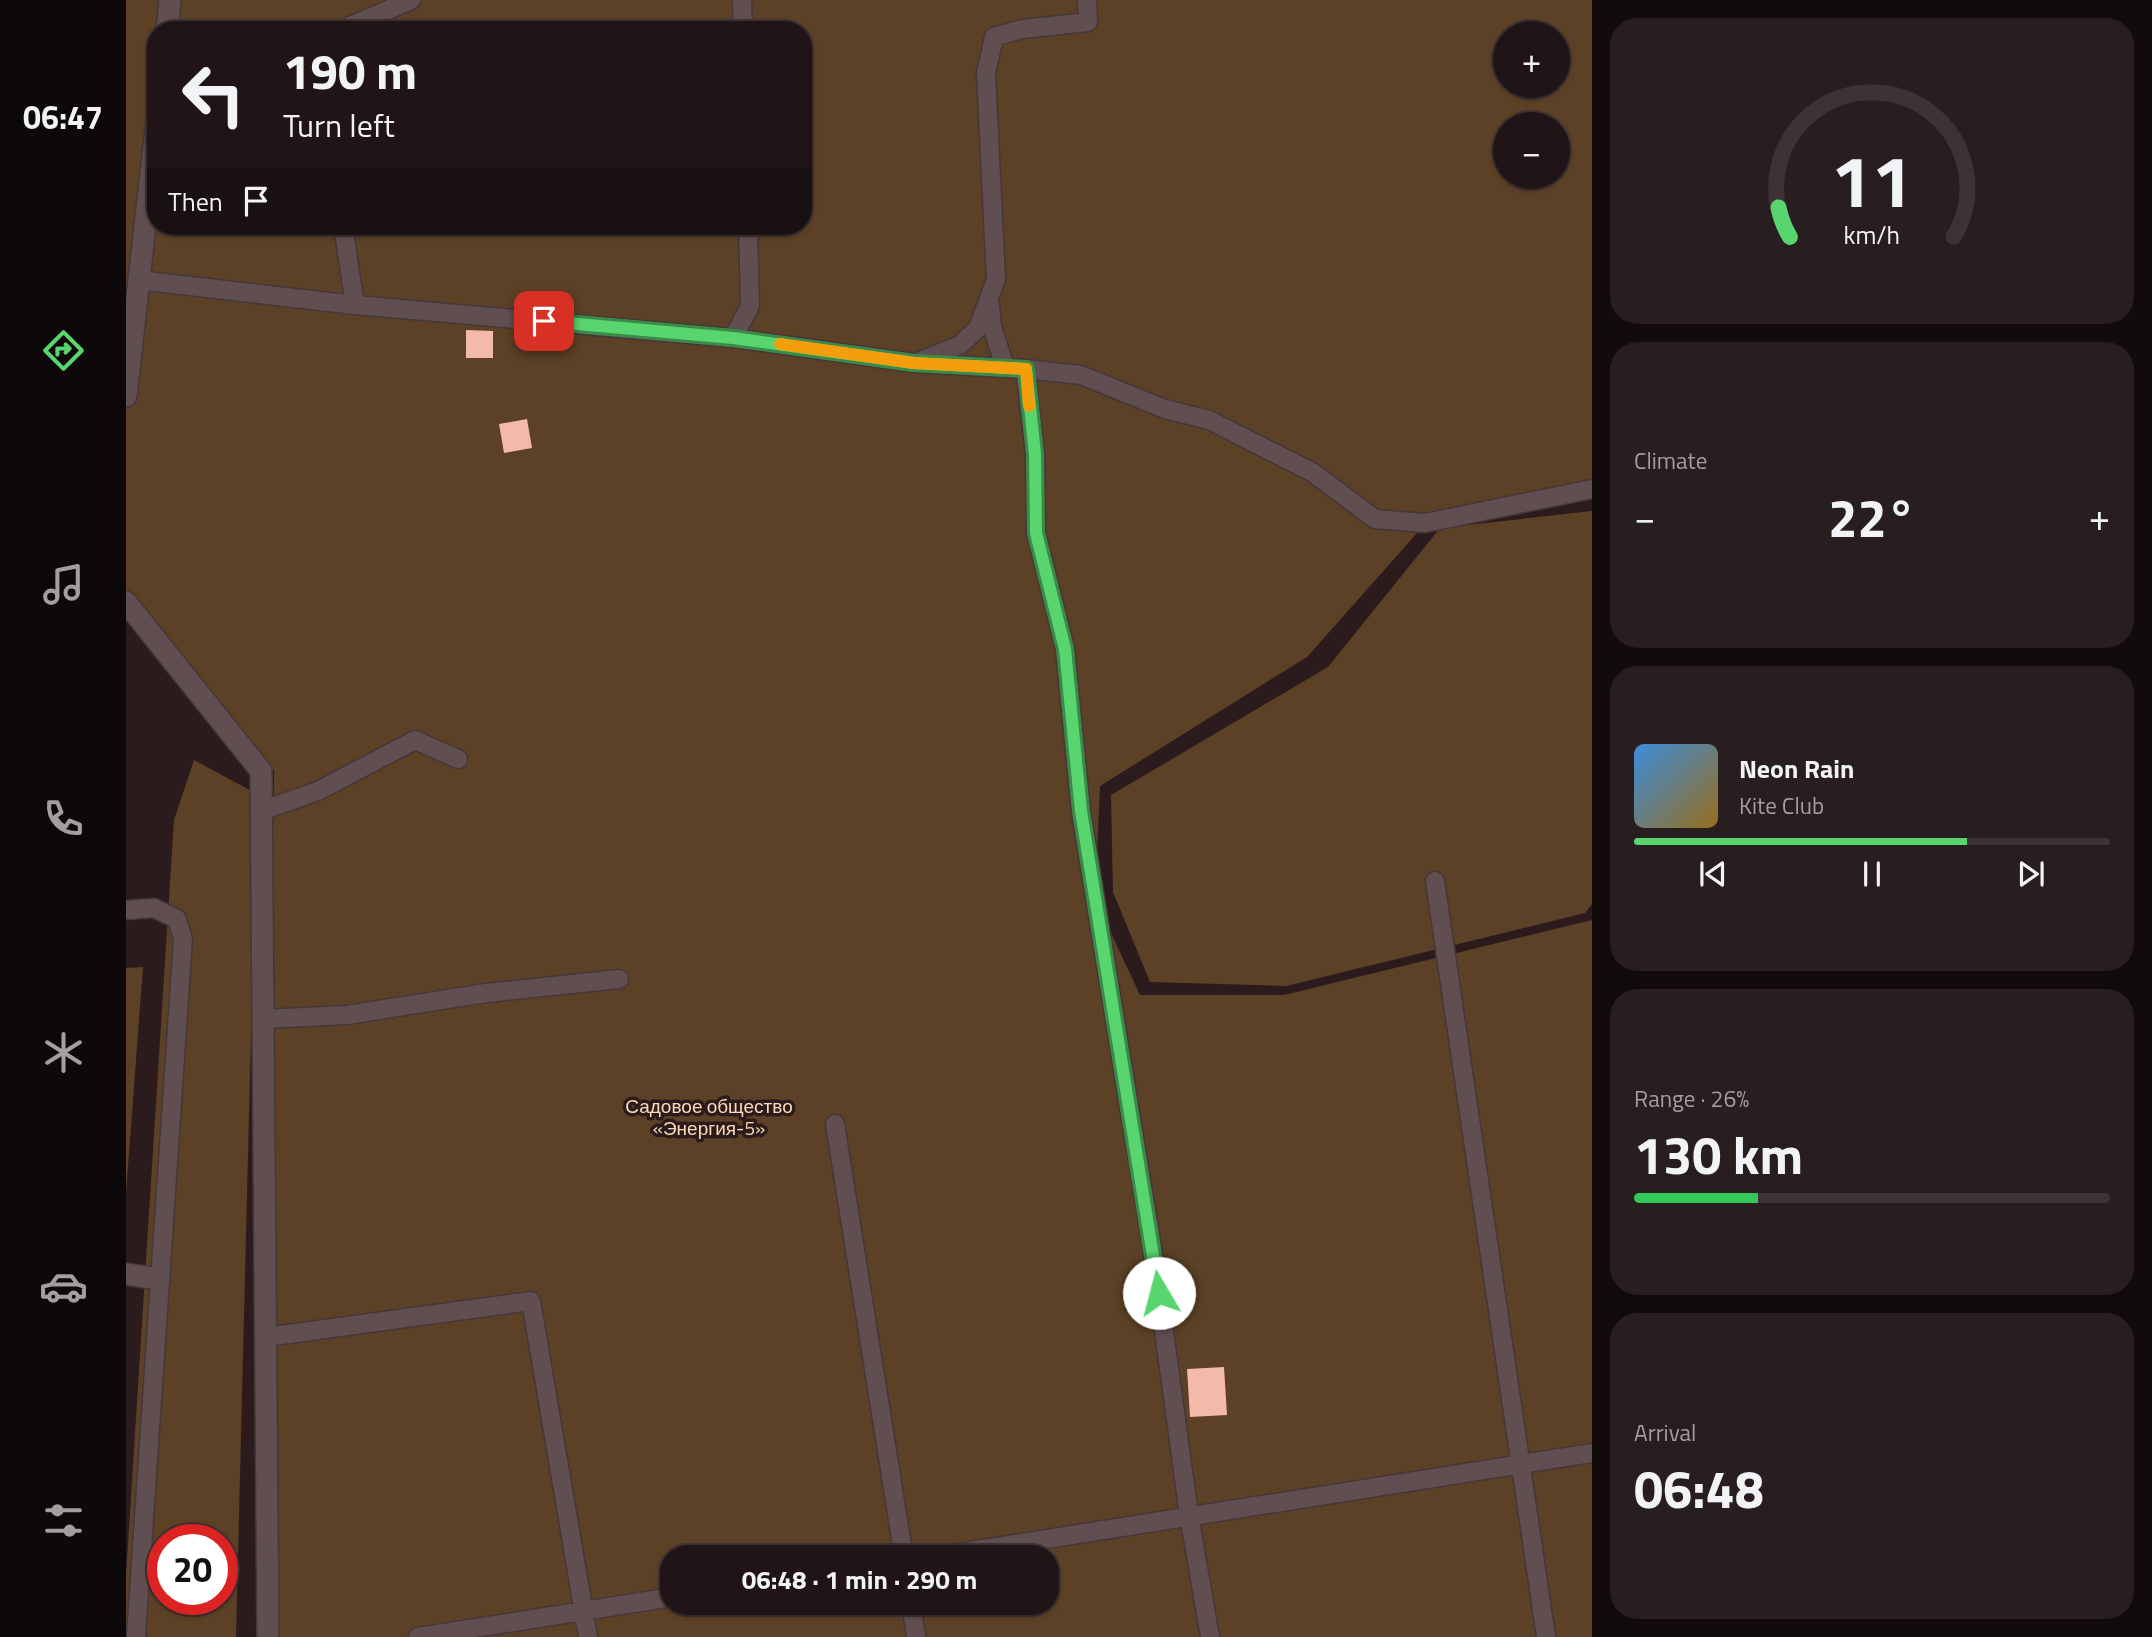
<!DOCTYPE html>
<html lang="en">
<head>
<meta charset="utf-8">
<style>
	:root { --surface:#201416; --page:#281d1f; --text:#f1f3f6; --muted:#a29ea1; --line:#3d3335; --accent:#59d56f }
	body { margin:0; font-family:"Titillium Web",sans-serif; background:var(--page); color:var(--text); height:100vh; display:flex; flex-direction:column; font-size:26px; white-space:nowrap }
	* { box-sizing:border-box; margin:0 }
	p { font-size:23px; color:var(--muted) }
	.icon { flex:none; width:38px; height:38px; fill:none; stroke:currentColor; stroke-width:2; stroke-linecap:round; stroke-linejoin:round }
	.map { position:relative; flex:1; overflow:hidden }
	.details { display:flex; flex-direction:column; gap:18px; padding:18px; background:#120b0c; width:560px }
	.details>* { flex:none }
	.top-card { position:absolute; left:21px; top:21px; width:665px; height:214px; border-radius:28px; box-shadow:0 2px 5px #0004,0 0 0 2px var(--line); background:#201416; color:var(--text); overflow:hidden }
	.controls { position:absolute; left:1367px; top:21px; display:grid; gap:14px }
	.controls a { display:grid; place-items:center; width:77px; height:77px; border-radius:50%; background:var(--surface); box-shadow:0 2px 5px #0004,0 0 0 2px var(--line); font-size:35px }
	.speed { position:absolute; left:21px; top:1524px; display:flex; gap:14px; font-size:35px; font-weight:700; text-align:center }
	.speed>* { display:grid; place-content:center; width:91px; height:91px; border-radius:50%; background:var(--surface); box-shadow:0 2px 5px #0004,0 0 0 2px var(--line); line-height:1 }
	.speed .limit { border:10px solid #d22; background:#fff; color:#111 }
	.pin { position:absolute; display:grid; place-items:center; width:60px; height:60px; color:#fff; margin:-30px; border-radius:14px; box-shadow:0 4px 10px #0006 }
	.me { position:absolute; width:77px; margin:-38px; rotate:352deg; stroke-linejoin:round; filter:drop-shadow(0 0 5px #0008) }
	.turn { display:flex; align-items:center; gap:24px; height:147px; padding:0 21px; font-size:32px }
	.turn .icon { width:91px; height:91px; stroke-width:2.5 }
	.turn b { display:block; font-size:49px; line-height:60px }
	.then { display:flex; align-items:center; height:66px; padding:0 21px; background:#0003; gap:14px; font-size:26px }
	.big { font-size:52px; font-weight:700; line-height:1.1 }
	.details .card { flex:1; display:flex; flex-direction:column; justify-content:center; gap:10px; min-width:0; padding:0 24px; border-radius:28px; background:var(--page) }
	.details .dial { align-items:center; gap:0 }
	.dial svg { height:182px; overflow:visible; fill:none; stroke:var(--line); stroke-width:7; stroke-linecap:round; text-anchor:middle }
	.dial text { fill:var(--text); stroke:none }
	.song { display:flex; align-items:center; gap:21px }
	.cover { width:84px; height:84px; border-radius:10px; background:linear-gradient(135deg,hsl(210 70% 55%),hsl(40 70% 35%)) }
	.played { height:7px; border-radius:4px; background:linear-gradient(90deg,var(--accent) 70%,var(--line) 70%) }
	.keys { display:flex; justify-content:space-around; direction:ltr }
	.heat { display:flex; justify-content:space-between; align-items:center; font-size:38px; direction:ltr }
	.charge { height:10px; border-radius:5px; background:linear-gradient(90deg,#34c759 26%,var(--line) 0) }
	.trip { position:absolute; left:534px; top:1545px; width:399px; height:70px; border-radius:28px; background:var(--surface); box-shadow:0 2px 5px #0004,0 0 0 2px var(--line); font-weight:700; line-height:70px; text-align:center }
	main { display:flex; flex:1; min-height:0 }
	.dock { display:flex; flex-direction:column; width:126px; justify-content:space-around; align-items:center; background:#0d0809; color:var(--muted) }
	.dock .icon { width:49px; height:49px }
	.dock .current { color:var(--accent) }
	.dock b { font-size:32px; color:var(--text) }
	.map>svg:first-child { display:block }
	.green { fill:#5d4126; fill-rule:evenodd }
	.building { fill:#f3baa9 }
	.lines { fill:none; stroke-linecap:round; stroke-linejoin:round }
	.lane-casing { stroke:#443739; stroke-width:21 }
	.street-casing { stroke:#443739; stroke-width:24 }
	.lane { stroke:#614e50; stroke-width:18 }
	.street { stroke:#614e50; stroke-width:21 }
	.route-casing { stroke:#3a8a48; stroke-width:18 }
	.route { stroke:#59d56f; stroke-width:12 }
	.slow { stroke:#f59e0b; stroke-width:12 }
	.labels { text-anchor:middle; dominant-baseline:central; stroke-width:7; stroke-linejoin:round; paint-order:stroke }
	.park-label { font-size:19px; fill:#fdd9b7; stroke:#2b1b1d }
</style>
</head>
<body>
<main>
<nav class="dock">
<b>06:47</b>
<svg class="icon current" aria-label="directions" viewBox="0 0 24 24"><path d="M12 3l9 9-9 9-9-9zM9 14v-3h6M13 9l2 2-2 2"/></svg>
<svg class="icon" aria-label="music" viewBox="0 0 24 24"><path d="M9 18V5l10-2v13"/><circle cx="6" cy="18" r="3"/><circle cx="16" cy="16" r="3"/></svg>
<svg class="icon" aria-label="phone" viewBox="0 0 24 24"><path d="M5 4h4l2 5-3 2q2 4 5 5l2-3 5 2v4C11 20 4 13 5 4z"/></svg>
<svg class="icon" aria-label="climate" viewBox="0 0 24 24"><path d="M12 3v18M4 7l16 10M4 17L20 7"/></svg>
<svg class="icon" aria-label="car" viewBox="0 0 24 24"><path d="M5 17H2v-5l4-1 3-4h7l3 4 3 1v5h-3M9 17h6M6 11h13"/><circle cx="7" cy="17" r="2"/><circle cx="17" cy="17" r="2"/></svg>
<svg class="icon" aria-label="filters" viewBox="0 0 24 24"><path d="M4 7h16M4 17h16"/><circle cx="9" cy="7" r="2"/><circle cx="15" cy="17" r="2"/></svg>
</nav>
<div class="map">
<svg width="1466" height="1637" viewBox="0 0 1466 1637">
	<rect width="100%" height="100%" fill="#2b1b1d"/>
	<path class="green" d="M 0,0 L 1466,0 L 1466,493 L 1308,514 L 1181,657 L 974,786 L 969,899 L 1014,995 L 1158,995 L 1466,920 L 1466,1637 L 133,1637 L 148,771 L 0,611 ZM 30,30 L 677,30 L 677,226 L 30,226 ZM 1379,33 L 1432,33 L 1432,86 L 1379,86 ZM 1379,124 L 1432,124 L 1432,177 L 1379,177 ZM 546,1558 L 920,1558 L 920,1603 L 546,1603 Z
		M 1466,511 L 1466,904 L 1459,913 L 1160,986 L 1024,982 L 987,892 L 985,795 L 1202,667 L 1314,528 Z
		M 68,760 L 131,794 L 110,1637 L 0,1637 L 0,1575 L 48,820 ZM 37,1540 L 96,1540 L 96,1600 L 37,1600 Z
		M 17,967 L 0,1193 L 0,968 Z"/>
	<path class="building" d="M 340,330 L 367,331 L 367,358 L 340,358 Z
		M 401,419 L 406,448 L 378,453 L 373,424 Z
		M 1098,1367 L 1101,1415 L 1064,1417 L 1061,1369 Z"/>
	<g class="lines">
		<defs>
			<path id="lane" d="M 616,0 L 617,30
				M 215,30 L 285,0
				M 217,226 L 229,305
				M 12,280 L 229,305 L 607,338 L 788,363 L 899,369 L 909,454 L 910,533 L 939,649 L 955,812 L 1029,1265 L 1063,1515 L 1084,1637
				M 864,306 L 866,327 L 879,367
				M 607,338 L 624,306 L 622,226
				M 794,361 L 834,345 L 852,328 L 870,279 L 860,73 L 868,37 L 896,29 L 962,22 L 961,0
				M 899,369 L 955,375 L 1039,409 L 1083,420 L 1186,472 L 1249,519 L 1299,523 L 1466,489
				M 135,811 L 192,791 L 289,740 L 332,759
				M 1309,881 L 1420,1637
				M 0,910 L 28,908 L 51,919 L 57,939 L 10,1637
				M 137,1019 L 221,1015 L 360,993 L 493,979
				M 709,1124 L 778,1558
				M 140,1337 L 405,1301 L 462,1637
				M 800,1558 L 1466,1453
				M 785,1603 L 790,1637
				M 292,1637 L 546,1597"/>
			<path id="street" d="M 41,30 L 44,0
				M 0,396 L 30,128
				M 0,602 L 135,771 L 142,1637
				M 0,1274 L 33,1279"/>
		</defs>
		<use href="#lane" class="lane-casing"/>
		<use href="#street" class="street-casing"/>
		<use href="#lane" class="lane"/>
		<use href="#street" class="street"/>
	</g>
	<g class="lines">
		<defs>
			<path id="route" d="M 418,321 L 607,338 L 788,363 L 900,369 L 909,454 L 910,533 L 939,649 L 955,811 L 1033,1293"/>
		</defs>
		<use href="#route" class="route-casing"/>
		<use href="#route" class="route"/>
		<path class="slow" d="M 654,344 L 788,363 L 900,369 L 903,406"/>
	</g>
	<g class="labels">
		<g class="park-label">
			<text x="583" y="1105">Садовое общество<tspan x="583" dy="22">«Энергия-5»</tspan></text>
		</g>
	</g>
</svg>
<div class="controls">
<a>+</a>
<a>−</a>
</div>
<div class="speed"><div class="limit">20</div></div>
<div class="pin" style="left:418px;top:321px;background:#d93025"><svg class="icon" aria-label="arrive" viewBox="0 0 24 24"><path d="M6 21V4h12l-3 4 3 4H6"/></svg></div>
<svg class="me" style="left:1033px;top:1293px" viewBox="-20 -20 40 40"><circle r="19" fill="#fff"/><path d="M0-13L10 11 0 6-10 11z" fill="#59d56f"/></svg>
<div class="trip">06:48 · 1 min · 290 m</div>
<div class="top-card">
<div class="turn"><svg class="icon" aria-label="left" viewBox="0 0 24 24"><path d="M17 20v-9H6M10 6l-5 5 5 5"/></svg><div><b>190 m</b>Turn left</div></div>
<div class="then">Then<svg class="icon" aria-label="arrive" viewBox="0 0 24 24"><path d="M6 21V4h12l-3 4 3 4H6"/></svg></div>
</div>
</div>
<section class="details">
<div class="card dial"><svg viewBox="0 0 100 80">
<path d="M14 69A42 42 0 1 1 86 69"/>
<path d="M14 69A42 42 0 0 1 9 56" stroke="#59d56f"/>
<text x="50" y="56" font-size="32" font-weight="700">11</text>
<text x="50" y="72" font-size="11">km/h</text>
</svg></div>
<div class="card"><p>Climate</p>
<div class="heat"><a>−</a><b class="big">22°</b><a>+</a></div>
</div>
<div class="card">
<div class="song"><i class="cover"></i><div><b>Neon Rain</b><p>Kite Club</p></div></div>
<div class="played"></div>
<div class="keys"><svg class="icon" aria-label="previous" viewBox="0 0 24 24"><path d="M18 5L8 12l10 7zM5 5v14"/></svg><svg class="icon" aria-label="pause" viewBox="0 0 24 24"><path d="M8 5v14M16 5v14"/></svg><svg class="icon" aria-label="next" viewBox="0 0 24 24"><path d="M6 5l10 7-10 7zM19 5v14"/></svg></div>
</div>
<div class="card"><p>Range · 26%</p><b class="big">130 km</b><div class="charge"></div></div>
<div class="card"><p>Arrival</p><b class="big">06:48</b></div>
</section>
</main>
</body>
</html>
